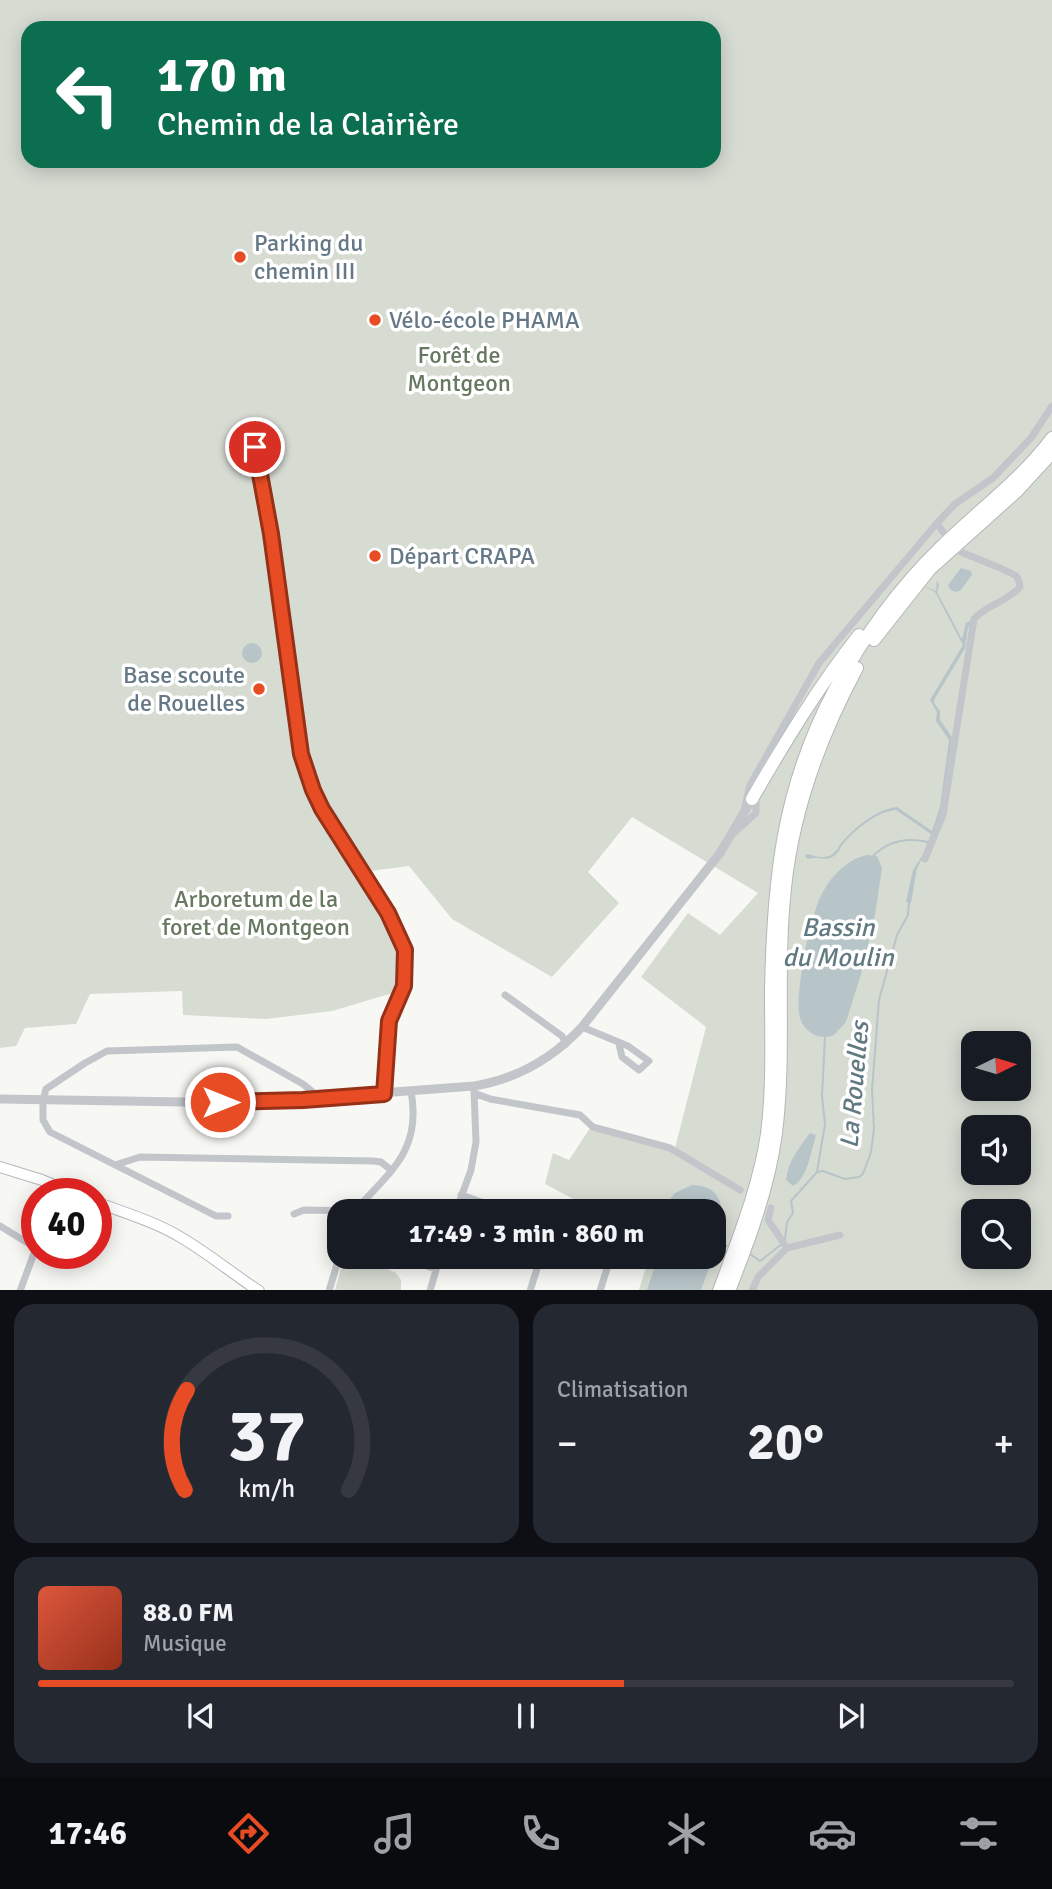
<!DOCTYPE html>
<html lang="fr">
<head>
<meta charset="utf-8">
<style>
	:root { --surface:#171b24; --page:#242831; --text:#f1f3f6; --muted:#9ea1a6; --line:#363941; --accent:#e74c24 }
	body { margin:0; font-family:Signika,sans-serif; background:var(--page); color:var(--text); height:100vh; display:flex; flex-direction:column; font-size:26px; white-space:nowrap }
	* { box-sizing:border-box; margin:0 }
	p { font-size:23px; color:var(--muted) }
	.icon { flex:none; width:38px; height:38px; fill:none; stroke:currentColor; stroke-width:2; stroke-linecap:round; stroke-linejoin:round }
	.map { position:relative; height:1290px; overflow:hidden }
	.sheet { display:flex; flex-direction:column; gap:14px; padding:14px; background:#0d0f14; flex:1 }
	.sheet>* { flex:none }
	.guide { position:absolute; left:21px; top:21px; width:700px; height:147px; border-radius:21px; box-shadow:0 4px 18px #0003; background:#0b6e4f; color:#fff; overflow:hidden }
	.needle { width:46px; rotate:85deg }
	.tools { position:absolute; left:961px; top:1031px; display:grid; gap:14px }
	.tools a { display:grid; place-items:center; width:70px; height:70px; border-radius:14px; background:var(--surface); box-shadow:0 4px 18px #0003; font-size:35px }
	.speed { position:absolute; left:21px; top:1178px; display:flex; gap:14px; font-size:35px; font-weight:700; text-align:center }
	.speed>* { display:grid; place-content:center; width:91px; height:91px; border-radius:50%; background:var(--surface); box-shadow:0 4px 18px #0003; line-height:1 }
	.speed .limit { border:10px solid #d22; background:#fff; color:#111 }
	.pin { position:absolute; display:grid; place-items:center; width:60px; height:60px; color:#fff; margin:-30px; border:4px solid #fff; border-radius:50%; box-shadow:0 2px 7px #0007 }
	.me { position:absolute; width:77px; margin:-38px; rotate:90deg; stroke-linejoin:round; filter:drop-shadow(0 0 5px #0008) }
	.turn { display:flex; align-items:center; gap:24px; height:147px; padding:0 21px; font-size:32px }
	.turn .icon { width:91px; height:91px; stroke-width:2.5 }
	.turn b { display:block; font-size:49px; line-height:60px }
	.big { font-size:52px; font-weight:800; line-height:1.1 }
	.sheet .tile { flex:1; display:flex; flex-direction:column; justify-content:center; gap:10px; min-width:0; padding:0 24px; border-radius:21px; background:var(--page) }
	.sheet .dial { align-items:center; gap:0 }
	.dial svg { height:182px; overflow:visible; fill:none; stroke:var(--line); stroke-width:7; stroke-linecap:round; text-anchor:middle }
	.dial text { fill:var(--text); stroke:none }
	.song { display:flex; align-items:center; gap:21px }
	.cover { width:84px; height:84px; border-radius:10px; background:linear-gradient(135deg,hsl(10 70% 55%),hsl(10 70% 35%)) }
	.played { height:7px; border-radius:4px; background:linear-gradient(90deg,var(--accent) 60%,var(--line) 60%) }
	.keys { display:flex; justify-content:space-around; direction:ltr }
	.heat { display:flex; justify-content:space-between; align-items:center; font-size:38px; direction:ltr }
	.sheet .tiles { flex:1; display:grid; gap:14px; grid-template-columns:1fr 1fr }
	.tile:last-child { grid-column:span 2 }
	.trip { position:absolute; left:327px; top:1199px; width:399px; height:70px; border-radius:21px; background:var(--surface); box-shadow:0 4px 18px #0003; font-weight:800; line-height:70px; text-align:center }
	.menu { display:flex; height:112px; justify-content:space-around; align-items:center; background:#090b0e; color:var(--muted) }
	.menu .icon { width:49px; height:49px }
	.menu .current { color:var(--accent) }
	.menu b { font-size:32px; color:var(--text) }
	.map>svg:first-child { display:block }
	.green { fill:#d7dcd3; fill-rule:evenodd }
	.water { fill:#b7c4c8 }
	.lines { fill:none; stroke-linecap:round; stroke-linejoin:round }
	.stream { stroke:#b7c4c8; stroke-width:2 }
	.secondary-casing { stroke:#b2b8bd; stroke-width:12 }
	.trunk-casing { stroke:#b3b7ba; stroke-width:14 }
	.minor { stroke:#c2c6ca; stroke-width:7 }
	.tertiary { stroke:#c2c6ca; stroke-width:9 }
	.secondary { stroke:#fff; stroke-width:10 }
	.trunk { stroke:#fff; stroke-width:12 }
	.route-casing { stroke:#963117; stroke-width:18 }
	.route { stroke:#e74c24; stroke-width:12 }
	.poi-dot { fill:#e74c24; stroke:#fff; stroke-width:2.5 }
	.labels { text-anchor:middle; dominant-baseline:central; stroke-width:7; stroke-linejoin:round; paint-order:stroke }
	.poi-label { font-size:24px; fill:#657886; stroke:#fff; text-anchor:start }
	.park-label { font-size:24px; fill:#667860; stroke:#fff }
	.water-label { font-size:26px; font-style:italic; fill:#617a82; stroke:#fff }
</style>
</head>
<body>
<div class="map">
<svg width="1052" height="1291" viewBox="0 0 1052 1291">
	<rect width="100%" height="100%" fill="#f7f7f4"/>
	<path class="green" d="M 0,0 L 1052,0 L 1052,1290 L 639,1290 L 649,1257 L 714,1256 L 714,1211 L 596,1211 L 545,1184 L 553,1153 L 569,1160 L 592,1125 L 675,1148 L 706,1027 L 641,977 L 688,913 L 720,935 L 758,893 L 632,817 L 588,872 L 619,903 L 552,977 L 452,919 L 409,866 L 370,871 L 369,877 C 384,901 406,928 409,958 C 409,967 407,977 406,986 L 396,992 L 332,1011 L 266,1019 L 183,1015 L 182,991 L 90,994 L 76,1024 L 25,1028 L 16,1046 L 0,1048 ZM 28,28 L 714,28 L 714,161 L 28,161 ZM 973,1043 L 1018,1043 L 1018,1088 L 973,1088 ZM 973,1127 L 1018,1127 L 1018,1172 L 973,1172 ZM 973,1211 L 1018,1211 L 1018,1256 L 973,1256 Z
		M 344,1257 L 362,1257 L 396,1273 L 401,1280 L 401,1290 L 335,1290 Z"/>
	<path class="water" d="M 961,568 L 971,571 L 972,575 L 960,591 L 955,592 L 950,589 L 948,585 Z
		M 937,580 L 939,585 L 937,592 L 962,639 L 966,623 L 972,620 L 971,625 L 968,628 L 965,648 L 934,700 L 934,703 L 940,711 L 940,720 L 952,737 L 943,811 L 927,850 L 917,868 L 911,903 L 906,902 L 913,870 L 922,856 L 931,834 L 896,810 C 878,811 856,829 844,843 C 840,847 840,852 834,856 C 825,862 817,856 808,859 L 805,856 L 807,854 C 813,855 818,858 824,857 C 836,856 837,847 844,840 C 856,826 878,809 897,807 L 932,831 L 940,807 L 949,740 L 936,721 L 937,712 L 930,700 L 963,645 L 935,592 L 923,586 L 936,591 Z
		M242 653a10 10 0 1 1 20 0a10 10 0 1 1-20 0Z
		M 867,855 L 877,856 L 882,868 L 875,915 L 861,974 L 846,1022 L 834,1035 C 818,1042 801,1030 799,1013 C 796,989 810,913 823,892 C 832,875 848,859 867,855 Z
		M 810,1133 L 816,1135 C 811,1151 808,1178 793,1186 L 786,1180 C 788,1161 799,1148 810,1133 Z
		M 692,1185 C 733,1185 723,1229 714,1254 L 714,1211 L 660,1211 L 675,1193 Z
		M 658,1257 L 658,1256 L 713,1257 L 701,1290 L 647,1290 Z"/>
	<g class="lines">
		<path class="stream" d="M 873,856 C 889,840 907,837 928,842
			M 817,1172 L 825,1124 L 822,1096 L 825,1037
			M 785,1239 L 787,1222 L 793,1213 L 791,1201 L 817,1172 L 823,1171 L 845,1179 L 859,1177 L 863,1174 L 871,1152 L 874,1129 L 872,1090 L 879,1000 L 897,935 L 908,915 L 909,901
			M 719,1243 L 727,1246
			M 750,1254 L 760,1261 L 782,1244"/>
		<defs>
			<path id="secondary" d="M 0,1167 L 42,1180 L 76,1194
				M 96,1202 C 125,1213 156,1222 182,1238 C 209,1254 233,1274 259,1291"/>
			<path id="trunk" d="M 874,640 L 930,569 L 1017,491 L 1052,453
				M 752,799 C 785,742 818,687 859,635
				M 719,1291 C 738,1239 759,1188 767,1134 C 773,1087 771,1038 771,991 C 773,881 782,788 835,689 C 863,638 897,590 939,549 C 976,512 1021,480 1052,438
				M 729,1291 C 749,1240 769,1187 776,1133 C 786,1052 776,969 785,888 C 793,810 820,737 857,668"/>
		</defs>
		<use href="#secondary" class="secondary-casing"/>
		<use href="#trunk" class="trunk-casing"/>
		<path class="minor" d="M 255,447 L 271,535 L 301,754 L 322,809 L 388,913 L 405,950 L 404,986 L 389,1021 L 385,1060 L 384,1094
			M 937,523 L 943,532
			M 744,811 L 750,785 L 819,663 L 937,523 L 955,504 L 993,478 L 1031,438 L 1052,406
			M 734,833 L 756,813 L 756,801 L 751,799
			M 925,859 L 943,815 L 974,619 C 986,605 1007,602 1020,587 C 1019,582 1020,580 1016,576 C 1012,572 970,556 961,552
			M 505,995 L 562,1036 L 566,1044
			M 582,1027 L 628,1046 L 649,1061 L 639,1070 L 622,1057 L 619,1044
			M 474,1093 L 490,1099 L 580,1115 L 593,1127 L 670,1148 L 740,1190
			M 115,1165 L 140,1157 L 373,1161 L 381,1162 L 391,1170
			M 461,1195 L 508,1211
			M 771,1208 L 768,1220 L 787,1248
			M 355,1211 C 390,1171 422,1151 411,1091
			M 456,1211 L 471,1170 L 476,1142 L 474,1090
			M 294,1214 L 304,1210 L 354,1211
			M 228,1216 L 216,1216 L 50,1132 L 43,1120 L 43,1100 L 46,1089 L 85,1063 L 107,1051 L 237,1047 L 303,1084 L 320,1098
			M 0,1226 L 36,1248 L 20,1291
			M 44,1253 L 58,1262
			M 411,1256 L 417,1263 L 436,1269
			M 329,1291 L 340,1254
			M 430,1291 L 440,1256
			M 530,1291 L 541,1256
			M 600,1291 L 609,1262 L 606,1256
			M 752,1291 L 758,1277 L 787,1248 L 840,1235"/>
		<path class="tertiary" d="M 0,1099 L 247,1103 L 474,1086 C 517,1079 552,1059 582,1027 L 720,853 L 752,799"/>
		<use href="#secondary" class="secondary"/>
		<use href="#trunk" class="trunk"/>
	</g>
	<g class="lines">
		<defs>
			<path id="route" d="M 220,1102 L 303,1100 L 384,1094 L 389,1021 L 404,986 L 405,950 L 388,913 L 322,809 L 313,790 L 301,754 L 271,534 L 255,447"/>
		</defs>
		<use href="#route" class="route-casing"/>
		<use href="#route" class="route"/>
	</g>
	<g class="poi-dot">
		<circle cx="240" cy="257" r="7"/>
		<circle cx="375" cy="320" r="7"/>
		<circle cx="375" cy="556" r="7"/>
		<circle cx="259" cy="689" r="7"/>
	</g>
	<g class="labels">
		<g class="poi-label">
			<text x="254" y="243">Parking du<tspan x="254" dy="28">chemin III</tspan></text>
			<text x="389" y="320">Vélo-école PHAMA</text>
			<text x="389" y="556">Départ CRAPA</text>
			<text x="245" y="675" text-anchor="end">Base scoute<tspan x="245" dy="28">de Rouelles</tspan></text>
		</g>
		<g class="park-label">
			<text x="459" y="355">Forêt de<tspan x="459" dy="28">Montgeon</tspan></text>
			<text x="256" y="899">Arboretum de la<tspan x="256" dy="28">foret de Montgeon</tspan></text>
		</g>
		<g class="water-label">
			<text x="838" y="928">Bassin<tspan x="838" dy="30">du Moulin</tspan></text>
			<text transform="translate(855 1085) rotate(-85)">La Rouelles</text>
		</g>
	</g>
</svg>
<div class="tools">
<a><svg class="needle" viewBox="-14 -14 28 28"><path d="M0-13l5 13h-10z" fill="#e53935"/><path d="M0 13l5-13h-10z" fill="#9ea1a6"/></svg></a>
<a><svg class="icon" aria-label="sound" viewBox="0 0 24 24"><path d="M4 9h4l5-4v14l-5-4H4zM17 9q2 3 0 6"/></svg></a>
<a><svg class="icon" aria-label="search" viewBox="0 0 24 24"><circle cx="10" cy="10" r="6"/><path d="M15 15l6 6"/></svg></a>
</div>
<div class="speed"><div class="limit">40</div></div>
<div class="pin" style="left:255px;top:447px;background:#d93025"><svg class="icon" aria-label="arrive" viewBox="0 0 24 24"><path d="M6 21V4h12l-3 4 3 4H6"/></svg></div>
<svg class="me" style="left:220px;top:1102px" viewBox="-20 -20 40 40"><circle r="17" fill="#e74c24" stroke="#fff" stroke-width="3"/><path d="M0-11L8 9 0 5-8 9z" fill="#fff"/></svg>
<div class="trip">17:49 · 3 min · 860 m</div>
<div class="guide">
<div class="turn"><svg class="icon" aria-label="left" viewBox="0 0 24 24"><path d="M17 20v-9H6M10 6l-5 5 5 5"/></svg><div><b>170 m</b>Chemin de la Clairière</div></div>
</div>
</div>
<section class="sheet">
<div class="tiles">
<div class="tile dial"><svg viewBox="0 0 100 80">
<path d="M14 69A42 42 0 1 1 86 69"/>
<path d="M14 69A42 42 0 0 1 15 25" stroke="#e74c24"/>
<text x="50" y="56" font-size="32" font-weight="700">37</text>
<text x="50" y="72" font-size="11">km/h</text>
</svg></div>
<div class="tile"><p>Climatisation</p>
<div class="heat"><a>−</a><b class="big">20°</b><a>+</a></div>
</div>
<div class="tile">
<div class="song"><i class="cover"></i><div><b>88.0 FM</b><p>Musique</p></div></div>
<div class="played"></div>
<div class="keys"><svg class="icon" aria-label="previous" viewBox="0 0 24 24"><path d="M18 5L8 12l10 7zM5 5v14"/></svg><svg class="icon" aria-label="pause" viewBox="0 0 24 24"><path d="M8 5v14M16 5v14"/></svg><svg class="icon" aria-label="next" viewBox="0 0 24 24"><path d="M6 5l10 7-10 7zM19 5v14"/></svg></div>
</div>
</div>
</section>
<nav class="menu">
<b>17:46</b>
<svg class="icon current" aria-label="directions" viewBox="0 0 24 24"><path d="M12 3l9 9-9 9-9-9zM9 14v-3h6M13 9l2 2-2 2"/></svg>
<svg class="icon" aria-label="music" viewBox="0 0 24 24"><path d="M9 18V5l10-2v13"/><circle cx="6" cy="18" r="3"/><circle cx="16" cy="16" r="3"/></svg>
<svg class="icon" aria-label="phone" viewBox="0 0 24 24"><path d="M5 4h4l2 5-3 2q2 4 5 5l2-3 5 2v4C11 20 4 13 5 4z"/></svg>
<svg class="icon" aria-label="climate" viewBox="0 0 24 24"><path d="M12 3v18M4 7l16 10M4 17L20 7"/></svg>
<svg class="icon" aria-label="car" viewBox="0 0 24 24"><path d="M5 17H2v-5l4-1 3-4h7l3 4 3 1v5h-3M9 17h6M6 11h13"/><circle cx="7" cy="17" r="2"/><circle cx="17" cy="17" r="2"/></svg>
<svg class="icon" aria-label="filters" viewBox="0 0 24 24"><path d="M4 7h16M4 17h16"/><circle cx="9" cy="7" r="2"/><circle cx="15" cy="17" r="2"/></svg>
</nav>
</body>
</html>
